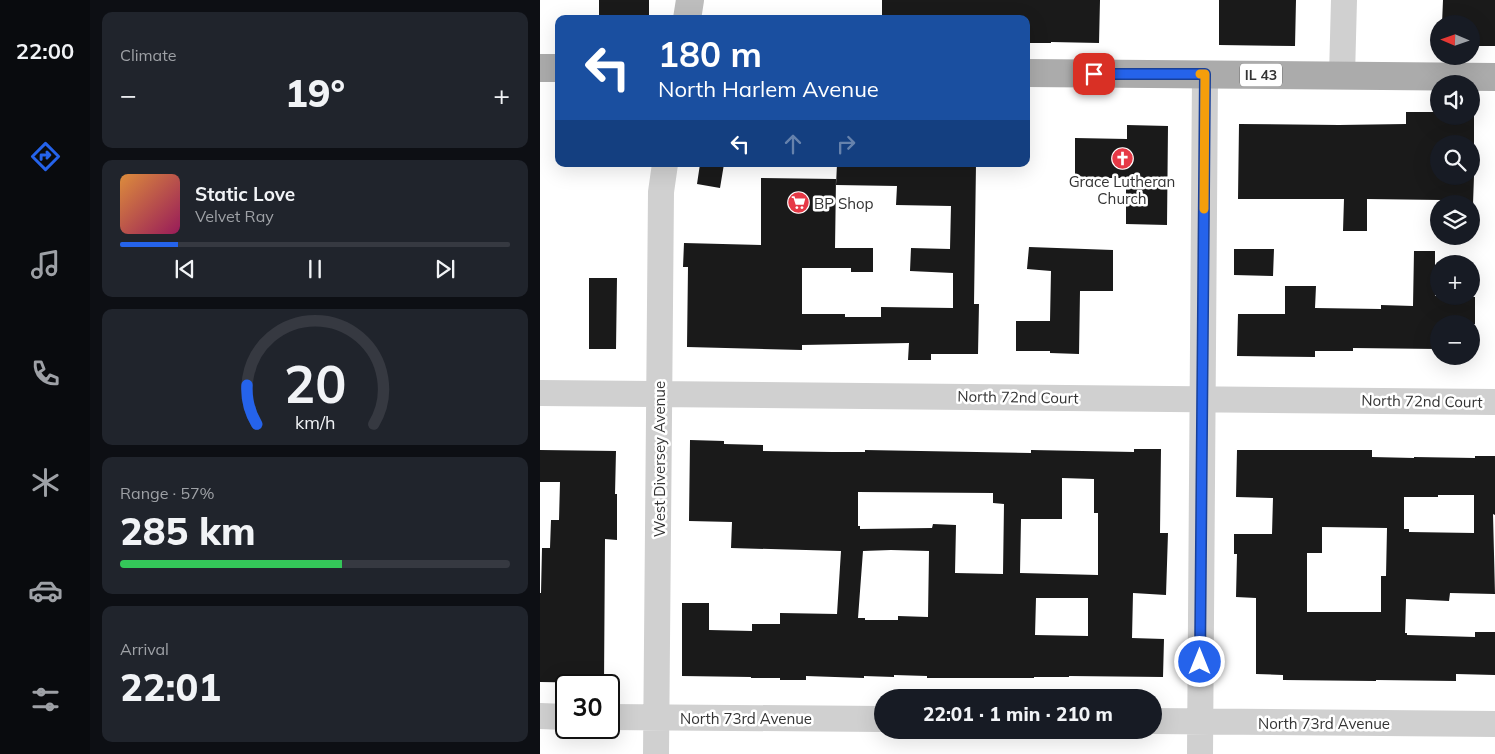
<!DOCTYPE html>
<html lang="en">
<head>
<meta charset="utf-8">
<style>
	:root { --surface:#171b24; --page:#20242c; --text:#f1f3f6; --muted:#9ea1a6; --line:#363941; --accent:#2563eb }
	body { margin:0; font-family:Mulish,sans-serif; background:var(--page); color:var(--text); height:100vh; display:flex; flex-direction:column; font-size:19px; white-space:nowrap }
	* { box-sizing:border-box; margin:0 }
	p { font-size:16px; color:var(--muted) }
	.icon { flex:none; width:28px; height:28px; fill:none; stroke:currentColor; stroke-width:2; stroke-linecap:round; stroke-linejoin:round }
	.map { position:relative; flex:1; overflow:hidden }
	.details { display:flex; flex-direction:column; gap:12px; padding:12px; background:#0d0f14; width:450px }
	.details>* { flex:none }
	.guide { position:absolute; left:15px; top:15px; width:475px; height:152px; border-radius:10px; box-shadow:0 5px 20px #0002; background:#1a4fa0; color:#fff; overflow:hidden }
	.needle { width:32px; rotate:272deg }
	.fabs { position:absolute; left:890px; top:15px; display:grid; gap:10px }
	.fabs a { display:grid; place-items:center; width:50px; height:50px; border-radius:50%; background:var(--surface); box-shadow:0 5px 20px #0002; font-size:25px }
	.speed { position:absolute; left:15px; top:674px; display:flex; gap:10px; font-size:25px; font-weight:700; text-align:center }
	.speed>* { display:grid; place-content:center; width:65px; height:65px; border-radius:50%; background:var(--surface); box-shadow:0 5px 20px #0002; line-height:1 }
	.speed .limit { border:2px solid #111; border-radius:8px; background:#fff; color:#111 }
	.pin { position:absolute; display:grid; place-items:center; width:42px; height:42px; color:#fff; margin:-21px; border-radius:10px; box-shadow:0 2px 8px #0006 }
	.me { position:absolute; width:55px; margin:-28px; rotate:0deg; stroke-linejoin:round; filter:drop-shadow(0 0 4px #0008) }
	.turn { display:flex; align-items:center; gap:18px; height:105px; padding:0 20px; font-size:22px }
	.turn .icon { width:65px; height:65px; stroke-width:2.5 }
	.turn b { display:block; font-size:35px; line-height:42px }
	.lanes { display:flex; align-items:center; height:48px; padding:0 20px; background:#0003; justify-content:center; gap:25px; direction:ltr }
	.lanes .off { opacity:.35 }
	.big { font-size:38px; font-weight:800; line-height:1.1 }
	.details .tile { flex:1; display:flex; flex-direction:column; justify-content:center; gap:8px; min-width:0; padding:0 18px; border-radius:10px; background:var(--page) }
	.details .dial { align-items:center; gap:0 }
	.dial svg { height:130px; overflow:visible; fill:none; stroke:var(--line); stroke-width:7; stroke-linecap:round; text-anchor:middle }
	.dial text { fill:var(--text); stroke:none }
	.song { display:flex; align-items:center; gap:15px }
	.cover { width:60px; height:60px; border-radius:8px; background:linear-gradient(135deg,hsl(30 70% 55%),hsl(330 70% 35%)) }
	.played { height:5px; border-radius:2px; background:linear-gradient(90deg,var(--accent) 15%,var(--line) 15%) }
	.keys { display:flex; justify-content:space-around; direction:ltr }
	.heat { display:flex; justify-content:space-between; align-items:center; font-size:28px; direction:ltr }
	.charge { height:8px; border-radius:4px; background:linear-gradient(90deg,#34c759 57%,var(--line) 0) }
	.trip { position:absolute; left:334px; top:689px; width:288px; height:50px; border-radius:25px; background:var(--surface); box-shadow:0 5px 20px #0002; font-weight:800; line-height:50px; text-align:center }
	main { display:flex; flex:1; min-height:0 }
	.dock { display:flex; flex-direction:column; width:90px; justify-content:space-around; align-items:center; background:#090b0e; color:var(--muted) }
	.dock .icon { width:35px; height:35px }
	.dock .current { color:var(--accent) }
	.dock b { font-size:22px; color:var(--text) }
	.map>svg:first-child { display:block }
	.building { fill:#1a1a1a; fill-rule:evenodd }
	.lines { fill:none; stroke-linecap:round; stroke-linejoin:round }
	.minor { stroke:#d0d0d0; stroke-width:26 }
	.secondary { stroke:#bdbdbd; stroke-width:28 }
	.primary { stroke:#ababab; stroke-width:28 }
	.route-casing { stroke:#184099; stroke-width:12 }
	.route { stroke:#2563eb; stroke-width:9 }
	.slow { stroke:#f59e0b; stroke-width:9 }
	.labels { text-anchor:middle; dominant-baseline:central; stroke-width:5; stroke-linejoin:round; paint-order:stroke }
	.shield { fill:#fff; stroke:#707070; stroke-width:1 }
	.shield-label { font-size:14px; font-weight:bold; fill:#333 }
	.poi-label { font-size:15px; fill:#333; stroke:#fff }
	.street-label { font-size:15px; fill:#333; stroke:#fff }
</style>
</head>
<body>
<main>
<nav class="dock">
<b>22:00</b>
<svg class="icon current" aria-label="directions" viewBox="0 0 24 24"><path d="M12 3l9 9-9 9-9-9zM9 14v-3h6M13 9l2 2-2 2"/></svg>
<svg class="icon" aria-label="music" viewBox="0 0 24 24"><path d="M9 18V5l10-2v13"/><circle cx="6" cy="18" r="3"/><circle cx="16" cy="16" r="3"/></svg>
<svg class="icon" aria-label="phone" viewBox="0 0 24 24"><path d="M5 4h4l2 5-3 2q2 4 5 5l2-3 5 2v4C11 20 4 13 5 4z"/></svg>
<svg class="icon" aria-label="climate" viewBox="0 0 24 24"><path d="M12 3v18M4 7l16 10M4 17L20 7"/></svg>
<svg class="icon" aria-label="car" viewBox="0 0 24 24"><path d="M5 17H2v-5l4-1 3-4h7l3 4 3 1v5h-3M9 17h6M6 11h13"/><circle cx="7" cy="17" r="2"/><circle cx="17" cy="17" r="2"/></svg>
<svg class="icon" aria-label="filters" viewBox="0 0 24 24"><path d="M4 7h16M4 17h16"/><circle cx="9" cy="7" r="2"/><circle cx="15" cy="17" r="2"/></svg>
</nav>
<section class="details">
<div class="tile"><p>Climate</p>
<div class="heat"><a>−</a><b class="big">19°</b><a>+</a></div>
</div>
<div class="tile">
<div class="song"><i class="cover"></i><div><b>Static Love</b><p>Velvet Ray</p></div></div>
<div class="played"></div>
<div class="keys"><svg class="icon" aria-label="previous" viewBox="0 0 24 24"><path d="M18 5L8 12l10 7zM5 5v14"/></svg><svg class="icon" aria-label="pause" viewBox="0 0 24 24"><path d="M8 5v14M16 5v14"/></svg><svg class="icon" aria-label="next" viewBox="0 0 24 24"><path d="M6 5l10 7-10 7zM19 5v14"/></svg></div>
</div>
<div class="tile dial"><svg viewBox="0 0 100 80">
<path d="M14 69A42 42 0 1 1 86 69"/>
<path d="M14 69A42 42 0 0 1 8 45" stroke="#2563eb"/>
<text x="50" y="56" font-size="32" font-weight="700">20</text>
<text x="50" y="72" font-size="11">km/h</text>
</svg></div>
<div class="tile"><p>Range · 57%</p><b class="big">285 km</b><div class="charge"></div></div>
<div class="tile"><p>Arrival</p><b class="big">22:01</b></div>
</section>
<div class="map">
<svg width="955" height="754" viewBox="0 0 955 754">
	<rect width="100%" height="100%" fill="#fff"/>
	<path class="building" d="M 59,0 L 109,0 L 109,18 L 59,18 Z
		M 342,0 L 560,0 L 559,43 L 511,42 L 511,43 L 487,43 L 488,19 L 342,19 Z
		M 679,0 L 756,0 L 755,46 L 679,45 Z
		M 903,0 L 955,0 L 955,46 L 931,46 L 931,24 L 902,24 Z
		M 866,112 L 899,112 L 899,116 L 934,116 L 934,144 L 899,144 L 899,176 L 934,176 L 933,204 L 902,204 L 902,200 L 827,199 L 827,231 L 803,231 L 804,199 L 698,199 L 699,124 L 799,125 L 866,124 Z
		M 587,125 L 628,126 L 627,225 L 586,224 L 586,178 L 535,178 L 535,138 L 587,139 Z
		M 160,164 L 184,164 L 180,188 L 157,184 Z
		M 297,164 L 436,164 L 434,304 L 439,304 L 438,354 L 391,354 L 391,360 L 368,360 L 369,343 L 262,345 L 262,350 L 147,347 L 148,267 L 143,267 L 144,243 L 221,245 L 221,178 L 296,179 L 295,248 L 333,248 L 333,272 L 311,272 L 311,268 L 262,268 L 262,314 L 305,314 L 305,317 L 341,317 L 341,307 L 413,308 L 413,273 L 370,271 L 371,248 L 410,249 L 411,206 L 356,205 L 357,186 L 296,185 Z
		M 489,247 L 573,250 L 573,291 L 540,291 L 539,354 L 510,353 L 510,351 L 476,351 L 476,321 L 510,321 L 511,271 L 487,269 Z
		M 694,249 L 734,249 L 733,276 L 694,275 Z
		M 874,251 L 895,251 L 895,296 L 935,297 L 935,324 L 898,324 L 898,349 L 813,348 L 813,351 L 775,351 L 775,357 L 697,356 L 698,314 L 745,314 L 745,286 L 776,286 L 775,308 L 841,309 L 841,305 L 873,306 Z
		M 49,278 L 77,278 L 76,349 L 49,349 Z
		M 150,440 L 184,441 L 184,444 L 223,445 L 223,451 L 292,452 L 325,452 L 325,450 L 491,453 L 491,450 L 594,452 L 594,449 L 621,449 L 620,533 L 628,533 L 626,595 L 593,593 L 592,638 L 624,639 L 623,677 L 529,676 L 529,677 L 494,677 L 494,678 L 387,678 L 387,676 L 354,675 L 354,677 L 324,676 L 324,678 L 266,676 L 266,680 L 240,680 L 240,678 L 211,678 L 211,677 L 142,676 L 142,603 L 169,603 L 169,630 L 212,631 L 212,624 L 240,624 L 240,613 L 297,614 L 301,551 L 191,548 L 192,522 L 149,521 ZM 522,478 L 554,479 L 554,513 L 558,513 L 558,575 L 480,573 L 481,519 L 522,519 ZM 318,492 L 453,493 L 453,503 L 464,504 L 463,574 L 415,573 L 416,525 L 393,524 L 392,528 L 320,529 L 320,526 L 318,526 ZM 351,550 L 389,551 L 388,617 L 358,616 L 358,620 L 325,620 L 325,618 L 318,618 L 323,551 ZM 496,598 L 548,598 L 548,636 L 495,635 Z
		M 0,450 L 76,451 L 75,494 L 77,494 L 77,540 L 65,539 L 64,683 L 0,682 L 0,593 L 1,593 L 2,548 L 10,548 L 11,520 L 19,520 L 20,482 L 0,482 Z
		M 697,450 L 832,450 L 832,457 L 874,458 L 874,457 L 935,458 L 935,456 L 955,456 L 955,515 L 953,514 L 955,594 L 910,593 L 909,601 L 866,599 L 865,633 L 867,633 L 867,635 L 935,637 L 935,632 L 955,632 L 955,675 L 916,674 L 916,681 L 836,680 L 836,681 L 743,680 L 743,675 L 716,674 L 716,598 L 696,597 L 697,554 L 694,554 L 694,534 L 732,534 L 733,498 L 696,497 ZM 898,495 L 934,495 L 934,533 L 869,532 L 869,529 L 864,529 L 864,497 L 898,497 ZM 782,527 L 847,528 L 846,576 L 841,576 L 841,612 L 767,612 L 767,553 L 782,553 Z"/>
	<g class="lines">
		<path class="minor" d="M 802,76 L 804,0
			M 0,393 L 955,402
			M 0,716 L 26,717
			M 69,717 L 342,719
			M 612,721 L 955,724
			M 116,754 L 121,192 L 125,164
			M 660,754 L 665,74"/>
		<path class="secondary" d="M 147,19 L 150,0"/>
		<path class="primary" d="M 0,68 L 19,68
			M 486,73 L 955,77"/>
	</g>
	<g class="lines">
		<defs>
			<path id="route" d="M 554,74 L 665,74 L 660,662"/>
		</defs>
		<use href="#route" class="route-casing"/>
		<use href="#route" class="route"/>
		<path class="slow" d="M 660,74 L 665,74 L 664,209"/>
	</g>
	<defs>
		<symbol id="church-disc" viewBox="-11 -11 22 22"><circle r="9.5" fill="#e63946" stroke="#fff"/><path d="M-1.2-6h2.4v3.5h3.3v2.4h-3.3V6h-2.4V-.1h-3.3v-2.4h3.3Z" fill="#fff"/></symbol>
		<symbol id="supermarket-disc" viewBox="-11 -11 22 22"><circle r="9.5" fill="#e63946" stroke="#fff"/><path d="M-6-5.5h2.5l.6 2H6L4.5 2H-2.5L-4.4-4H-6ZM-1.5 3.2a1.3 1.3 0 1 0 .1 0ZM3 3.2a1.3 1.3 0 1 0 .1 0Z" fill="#fff"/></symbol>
	</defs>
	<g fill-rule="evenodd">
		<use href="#church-disc" x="570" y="146" width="25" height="25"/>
		<use href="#supermarket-disc" x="246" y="190" width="25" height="25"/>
	</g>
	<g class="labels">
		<rect class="shield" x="700" y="63.5" width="42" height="23" rx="4"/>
		<g class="shield-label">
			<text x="721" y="75">IL 43</text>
		</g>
		<g class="poi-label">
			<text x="582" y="181">Grace Lutheran<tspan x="582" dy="17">Church</tspan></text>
			<text x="274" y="203" text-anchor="start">BP Shop</text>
		</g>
		<g class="street-label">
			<text transform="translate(478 397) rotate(1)">North 72nd Court</text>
			<text transform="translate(882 401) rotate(1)">North 72nd Court</text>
			<text transform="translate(119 459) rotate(-90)">West Diversey Avenue</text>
			<text x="206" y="718">North 73rd Avenue</text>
			<text x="784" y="723">North 73rd Avenue</text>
		</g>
	</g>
</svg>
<div class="fabs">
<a><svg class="needle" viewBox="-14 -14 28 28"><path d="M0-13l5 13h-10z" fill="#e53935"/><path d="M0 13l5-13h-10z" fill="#9ea1a6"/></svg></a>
<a><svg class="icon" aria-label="sound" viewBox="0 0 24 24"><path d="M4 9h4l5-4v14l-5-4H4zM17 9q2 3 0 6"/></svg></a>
<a><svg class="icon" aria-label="search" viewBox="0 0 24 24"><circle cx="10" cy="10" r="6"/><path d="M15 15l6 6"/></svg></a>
<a><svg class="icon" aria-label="layers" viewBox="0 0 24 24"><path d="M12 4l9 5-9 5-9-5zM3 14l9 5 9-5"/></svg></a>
<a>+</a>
<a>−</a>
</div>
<div class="speed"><div class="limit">30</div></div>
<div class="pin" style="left:554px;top:74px;background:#d93025"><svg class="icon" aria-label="arrive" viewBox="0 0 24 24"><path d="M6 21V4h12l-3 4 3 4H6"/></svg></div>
<svg class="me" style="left:660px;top:662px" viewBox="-20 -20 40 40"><circle r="17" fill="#2563eb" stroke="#fff" stroke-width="3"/><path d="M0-11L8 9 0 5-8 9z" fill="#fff"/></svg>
<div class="trip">22:01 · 1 min · 210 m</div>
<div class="guide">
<div class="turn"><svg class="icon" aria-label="left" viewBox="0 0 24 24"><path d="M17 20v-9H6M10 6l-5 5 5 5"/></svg><div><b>180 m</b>North Harlem Avenue</div></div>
<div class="lanes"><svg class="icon" aria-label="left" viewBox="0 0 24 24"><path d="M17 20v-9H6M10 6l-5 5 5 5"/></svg><svg class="icon off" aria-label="ahead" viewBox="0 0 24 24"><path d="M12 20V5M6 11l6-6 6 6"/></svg><svg class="icon off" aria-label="right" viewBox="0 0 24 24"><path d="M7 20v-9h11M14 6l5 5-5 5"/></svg></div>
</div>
</div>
</main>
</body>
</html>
